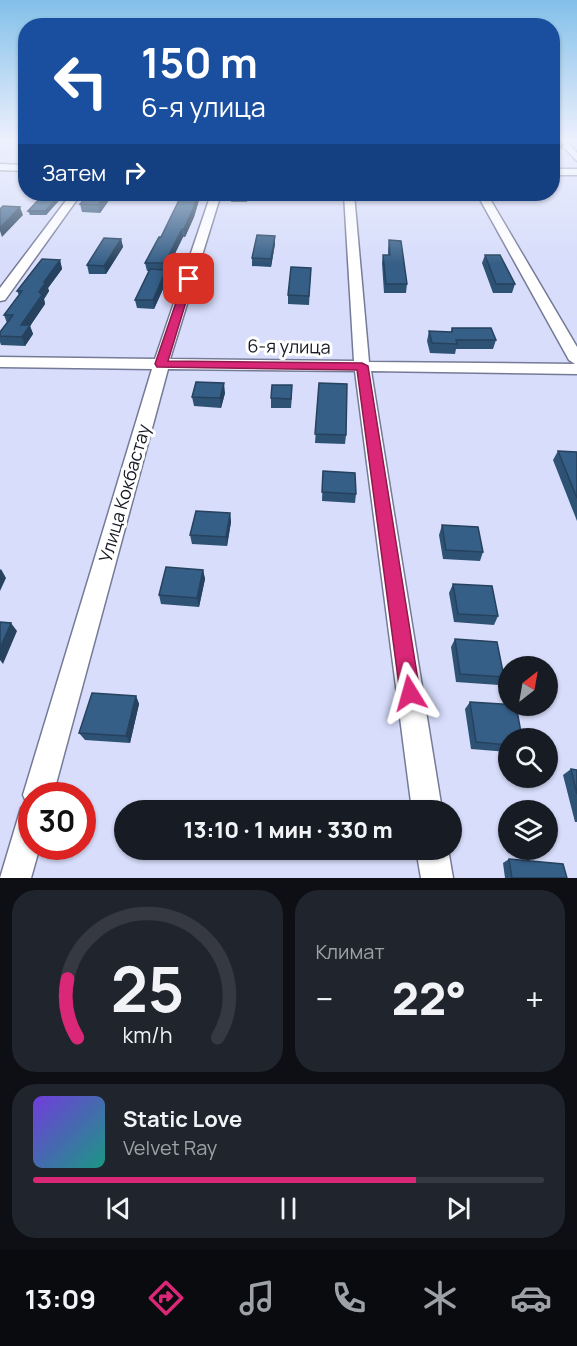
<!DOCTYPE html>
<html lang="ru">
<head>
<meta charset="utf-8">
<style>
	:root { --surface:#171b24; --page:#20242c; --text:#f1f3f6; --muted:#9ea1a6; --line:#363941; --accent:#db2777 }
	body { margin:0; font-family:Manrope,sans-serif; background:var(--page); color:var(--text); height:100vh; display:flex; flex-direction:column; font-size:22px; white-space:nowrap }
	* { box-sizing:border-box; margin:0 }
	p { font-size:20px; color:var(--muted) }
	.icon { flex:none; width:33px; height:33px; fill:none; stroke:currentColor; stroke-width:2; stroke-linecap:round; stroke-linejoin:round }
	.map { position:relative; height:878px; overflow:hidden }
	.side { display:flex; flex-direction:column; gap:12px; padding:12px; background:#0d0f14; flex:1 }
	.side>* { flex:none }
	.guide { position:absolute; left:18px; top:18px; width:542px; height:183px; border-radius:24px; box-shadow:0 2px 4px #0004; background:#1a4fa0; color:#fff; overflow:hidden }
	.needle { width:39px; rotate:31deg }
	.buttons { position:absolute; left:498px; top:656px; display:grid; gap:12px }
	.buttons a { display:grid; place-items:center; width:60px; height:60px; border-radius:50%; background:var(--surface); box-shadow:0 2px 4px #0004; font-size:30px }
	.speed { position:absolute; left:18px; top:782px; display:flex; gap:12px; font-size:30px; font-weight:700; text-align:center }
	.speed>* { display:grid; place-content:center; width:78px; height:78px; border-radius:50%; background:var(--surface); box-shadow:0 2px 4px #0004; line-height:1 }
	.speed .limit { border:9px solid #d22; background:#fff; color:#111 }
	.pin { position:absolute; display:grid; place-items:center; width:51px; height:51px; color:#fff; margin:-26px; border-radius:12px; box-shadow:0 3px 9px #0006 }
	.me { position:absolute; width:66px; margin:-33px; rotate:352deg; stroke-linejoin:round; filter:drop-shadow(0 0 4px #0008) }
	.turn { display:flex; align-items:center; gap:21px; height:126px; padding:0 24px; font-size:27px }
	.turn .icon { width:78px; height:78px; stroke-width:2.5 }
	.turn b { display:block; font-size:42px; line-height:51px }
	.then { display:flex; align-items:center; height:57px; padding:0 24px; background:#0003; gap:12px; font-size:22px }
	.big { font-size:45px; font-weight:800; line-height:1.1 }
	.side .widget { flex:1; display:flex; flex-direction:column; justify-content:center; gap:9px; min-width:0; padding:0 21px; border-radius:24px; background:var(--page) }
	.side .dial { align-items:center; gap:0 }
	.dial svg { height:156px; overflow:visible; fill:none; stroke:var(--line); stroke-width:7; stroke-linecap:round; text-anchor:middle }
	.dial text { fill:var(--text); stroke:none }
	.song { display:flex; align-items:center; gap:18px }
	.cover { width:72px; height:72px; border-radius:9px; background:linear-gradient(135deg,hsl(260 70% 55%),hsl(170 70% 35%)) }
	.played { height:6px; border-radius:3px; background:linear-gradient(90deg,var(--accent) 75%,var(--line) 75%) }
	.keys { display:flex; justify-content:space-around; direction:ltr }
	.heat { display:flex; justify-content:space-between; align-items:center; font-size:33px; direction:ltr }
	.side .tiles { flex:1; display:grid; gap:12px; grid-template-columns:1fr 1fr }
	.widget:last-child { grid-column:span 2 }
	.trip { position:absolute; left:114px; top:800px; width:348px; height:60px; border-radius:30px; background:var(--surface); box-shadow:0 2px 4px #0004; font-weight:800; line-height:60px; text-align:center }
	.menu { display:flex; height:96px; justify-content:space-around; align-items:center; background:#090b0e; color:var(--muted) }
	.menu .icon { width:42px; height:42px }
	.menu .on { color:var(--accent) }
	.menu b { font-size:27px; color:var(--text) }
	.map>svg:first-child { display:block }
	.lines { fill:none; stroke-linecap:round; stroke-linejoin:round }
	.minor-casing { stroke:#757b96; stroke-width:3 }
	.minor { fill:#fff; fill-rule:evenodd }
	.wall { fill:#2e5274 }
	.shaded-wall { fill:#26425e }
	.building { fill:#365f87; stroke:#26425e; stroke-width:1.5 }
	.route { fill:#db2777; stroke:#8e194d; stroke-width:1.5 }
	.labels { text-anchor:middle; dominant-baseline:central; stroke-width:6; stroke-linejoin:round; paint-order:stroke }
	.street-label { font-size:18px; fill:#171923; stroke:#fff }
</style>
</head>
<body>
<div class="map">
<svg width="577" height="878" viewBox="0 0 577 878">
	<rect width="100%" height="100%" fill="#d7ddfb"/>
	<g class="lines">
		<defs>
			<path id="minor" d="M 558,141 L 567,141 L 577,153 L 577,161 Z
				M 0,164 L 26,165 L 26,171 L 0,170 Z
				M 552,169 L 577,169 L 577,175 L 552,175 Z
				M 71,194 L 81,194 L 5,300 L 0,301 L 0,288 Z
				M 211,194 L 221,194 L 170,359 L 354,361 L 344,194 L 354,194 L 369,362 L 575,364 L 569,360 L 477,194 L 487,194 L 577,347 L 577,374 L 371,371 L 442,810 L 412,810 L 355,371 L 168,369 L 53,795 L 32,795 L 32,846 L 40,846 L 31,878 L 0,878 L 21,808 L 28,806 L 23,795 L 152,369 L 0,367 L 0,357 L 155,359 Z
				M 416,849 L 448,849 L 453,878 L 421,878 Z"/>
		</defs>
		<use href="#minor" class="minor-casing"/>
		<use href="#minor" class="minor"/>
	</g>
	<path class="wall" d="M 552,141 L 563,145 L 562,149 L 552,149 Z
		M 250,194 L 247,202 L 231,202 L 231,196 Z
		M 64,195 L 46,215 L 30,215 L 28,211 Z
		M 112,196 L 100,213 L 82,212 L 80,204 Z
		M 200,197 L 194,217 L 185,237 L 183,237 L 166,272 L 168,278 L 154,309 L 137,308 L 135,300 L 149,271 L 147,271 L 145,263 L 161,237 Z
		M 275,236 L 275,244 L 271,267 L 252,266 L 252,258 Z
		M 121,239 L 123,247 L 106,274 L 89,274 L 87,265 Z
		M 389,240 L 407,284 L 406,293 L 384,293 L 382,263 L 383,255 L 388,255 L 388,249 Z
		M 485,255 L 515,284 L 512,293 L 493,293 L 482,263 Z
		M 60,260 L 62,269 L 48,288 L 49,291 L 44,299 L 45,304 L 30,326 L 33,334 L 25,346 L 1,345 L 0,342 L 0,332 L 7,323 L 4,315 L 19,295 L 17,291 Z
		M 311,268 L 309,305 L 288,304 L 288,295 Z
		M 452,328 L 496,340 L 493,349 L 456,349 L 455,354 L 430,353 L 427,341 L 429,331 L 451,332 Z
		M 319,383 L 346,435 L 345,444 L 315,443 Z
		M 225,393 L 221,408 L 194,406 L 192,397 Z
		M 292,395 L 291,408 L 271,408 L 271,398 Z
		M 558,451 L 577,452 L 577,521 L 553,460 Z
		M 323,471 L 356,494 L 355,503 L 322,501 Z
		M 230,513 L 231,522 L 227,546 L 192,544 L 190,535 Z
		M 442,525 L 483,552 L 480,561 L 443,559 L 439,535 Z
		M 203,570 L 205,579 L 199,607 L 161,604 L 159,595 Z
		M 453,584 L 498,616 L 494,625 L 454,622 L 449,593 Z
		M 455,639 L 504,677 L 499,685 L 456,682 L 451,647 Z
		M 136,696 L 139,704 L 130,743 L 85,740 L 79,733 Z
		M 470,702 L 508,738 L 508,752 L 471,749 L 465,709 Z
		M 571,769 L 577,770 L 577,822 L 575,822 L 563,775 Z
		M 509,859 L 567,878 L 505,878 L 503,863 Z"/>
	<path class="shaded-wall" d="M 61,194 L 64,194 L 64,195 L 46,215 L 45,211 Z
		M 106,194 L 111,194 L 112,196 L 100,213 L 98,205 Z
		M 198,194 L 200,194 L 200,197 L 194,217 L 185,237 L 184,229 Z
		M 20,207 L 23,215 L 2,237 L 0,231 L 0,228 Z
		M 182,229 L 183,237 L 166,272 L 168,278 L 154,309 L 153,300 L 166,270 L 165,263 Z
		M 275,236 L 275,244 L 271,267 L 271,259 Z
		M 121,239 L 123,247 L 106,274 L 104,266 Z
		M 60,260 L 62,269 L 48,288 L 49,291 L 44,299 L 45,304 L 30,326 L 33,334 L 25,346 L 22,337 L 21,325 L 44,282 Z
		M 224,383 L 225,393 L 221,408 L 220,398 Z
		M 230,513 L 231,522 L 227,546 L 226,537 Z
		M 1,569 L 6,578 L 0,591 L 0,570 Z
		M 203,570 L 205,579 L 199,607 L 197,598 Z
		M 11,623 L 17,631 L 3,664 L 0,660 L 0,648 Z
		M 136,696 L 139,704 L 130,743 L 126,736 Z"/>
	<path class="building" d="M 552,141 L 560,141 L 563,145 L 552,145 Z
		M 44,194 L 61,194 L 45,211 L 28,211 Z
		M 89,194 L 106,194 L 98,205 L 80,204 Z
		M 182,194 L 198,194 L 193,209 L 184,229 L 182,229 L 165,263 L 145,263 L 159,237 L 161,237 Z
		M 232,194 L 248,194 L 247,196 L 231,196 Z
		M 3,206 L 20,207 L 0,228 L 0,209 Z
		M 257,235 L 275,236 L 271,259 L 252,258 Z
		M 104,238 L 121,239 L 104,266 L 87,265 Z
		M 389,240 L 401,241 L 407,284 L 386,284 L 383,255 L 390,255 Z
		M 485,255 L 500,255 L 515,284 L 496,284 Z
		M 42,259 L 60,260 L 44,282 L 46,282 L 39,292 L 42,295 L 21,325 L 30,325 L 22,337 L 0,336 L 0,332 L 13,315 L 4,315 L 22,291 L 17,291 Z
		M 291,267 L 311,268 L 309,296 L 288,295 Z
		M 150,269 L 166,270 L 153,300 L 135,300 Z
		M 452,328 L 491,328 L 496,340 L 456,340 L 457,344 L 432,343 L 429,331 L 452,332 Z
		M 196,382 L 224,383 L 220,398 L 192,397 Z
		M 319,383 L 347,384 L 346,435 L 315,434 Z
		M 272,385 L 292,385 L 291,399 L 271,398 Z
		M 558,451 L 577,452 L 577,498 Z
		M 323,471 L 355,473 L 356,494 L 322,492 Z
		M 196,511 L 230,513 L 226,537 L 190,535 Z
		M 442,525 L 478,527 L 483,552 L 446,550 Z
		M 166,567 L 203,570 L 197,598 L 159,595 Z
		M 453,584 L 492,586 L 498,616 L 458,614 Z
		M 0,622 L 11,623 L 0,648 Z
		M 455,639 L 497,642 L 504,677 L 460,674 Z
		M 92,693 L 136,696 L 126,736 L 79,733 Z
		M 470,702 L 516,705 L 522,738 L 508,738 L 508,745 L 476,742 Z
		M 571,769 L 577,770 L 577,794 Z
		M 509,859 L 563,864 L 567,878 L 512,878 Z"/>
	<linearGradient id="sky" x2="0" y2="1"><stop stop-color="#82c0e9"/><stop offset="0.53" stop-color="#edf0fd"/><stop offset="1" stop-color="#edf0fd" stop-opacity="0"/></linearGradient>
	<rect width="577" height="264" fill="url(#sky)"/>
	<path class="route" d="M 189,276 L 193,279 L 168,361 L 362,363 L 368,366 L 420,693 L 417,700 L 410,703 L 403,700 L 400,693 L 357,370 L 157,367 L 155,364 L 184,279 Z"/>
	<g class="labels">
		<g class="street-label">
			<text transform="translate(289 346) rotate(1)">6-я улица</text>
			<text transform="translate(124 493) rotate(-74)">Улица Кокбастау</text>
		</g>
	</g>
</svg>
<div class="buttons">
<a><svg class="needle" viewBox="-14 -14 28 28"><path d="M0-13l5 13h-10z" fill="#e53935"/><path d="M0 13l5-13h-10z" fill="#9ea1a6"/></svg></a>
<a><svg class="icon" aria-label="search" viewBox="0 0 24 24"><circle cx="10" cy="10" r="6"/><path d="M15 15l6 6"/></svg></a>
<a><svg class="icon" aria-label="layers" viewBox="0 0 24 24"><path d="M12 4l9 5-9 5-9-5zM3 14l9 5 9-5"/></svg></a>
</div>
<div class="speed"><div class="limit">30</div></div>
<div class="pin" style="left:189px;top:279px;background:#d93025"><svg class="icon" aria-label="arrive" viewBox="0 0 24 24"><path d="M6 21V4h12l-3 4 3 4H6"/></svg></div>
<svg class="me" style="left:410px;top:693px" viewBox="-20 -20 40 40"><path d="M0-17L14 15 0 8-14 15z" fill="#db2777" stroke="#fff" stroke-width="4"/></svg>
<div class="trip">13:10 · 1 мин · 330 m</div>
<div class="guide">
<div class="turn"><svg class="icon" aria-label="left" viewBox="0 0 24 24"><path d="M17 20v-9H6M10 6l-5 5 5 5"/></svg><div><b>150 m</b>6-я улица</div></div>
<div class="then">Затем<svg class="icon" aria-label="right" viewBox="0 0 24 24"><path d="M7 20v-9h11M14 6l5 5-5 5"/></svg></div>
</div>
</div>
<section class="side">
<div class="tiles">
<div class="widget dial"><svg viewBox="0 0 100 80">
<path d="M14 69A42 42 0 1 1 86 69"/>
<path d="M14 69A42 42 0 0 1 9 39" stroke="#db2777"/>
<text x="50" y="56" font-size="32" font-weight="700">25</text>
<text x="50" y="72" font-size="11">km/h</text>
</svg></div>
<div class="widget"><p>Климат</p>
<div class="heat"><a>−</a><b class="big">22°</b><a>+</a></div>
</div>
<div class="widget">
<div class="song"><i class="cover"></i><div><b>Static Love</b><p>Velvet Ray</p></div></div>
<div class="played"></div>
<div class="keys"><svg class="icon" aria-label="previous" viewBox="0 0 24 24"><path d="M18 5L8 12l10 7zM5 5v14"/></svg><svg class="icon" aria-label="pause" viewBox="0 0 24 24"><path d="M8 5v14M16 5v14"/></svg><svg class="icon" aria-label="next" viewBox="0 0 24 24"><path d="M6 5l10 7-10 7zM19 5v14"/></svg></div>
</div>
</div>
</section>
<nav class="menu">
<b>13:09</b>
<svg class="icon on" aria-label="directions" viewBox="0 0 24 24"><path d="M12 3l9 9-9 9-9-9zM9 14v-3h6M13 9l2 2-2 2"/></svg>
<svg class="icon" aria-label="music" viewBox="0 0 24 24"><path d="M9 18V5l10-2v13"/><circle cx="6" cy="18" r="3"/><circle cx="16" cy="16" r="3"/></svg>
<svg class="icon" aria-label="phone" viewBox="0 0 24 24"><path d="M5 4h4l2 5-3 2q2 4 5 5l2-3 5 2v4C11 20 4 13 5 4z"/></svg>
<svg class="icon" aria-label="climate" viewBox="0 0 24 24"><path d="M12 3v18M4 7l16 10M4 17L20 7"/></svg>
<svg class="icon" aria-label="car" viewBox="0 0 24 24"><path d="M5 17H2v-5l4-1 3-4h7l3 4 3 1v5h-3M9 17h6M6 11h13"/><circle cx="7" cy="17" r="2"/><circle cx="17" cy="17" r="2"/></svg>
</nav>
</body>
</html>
